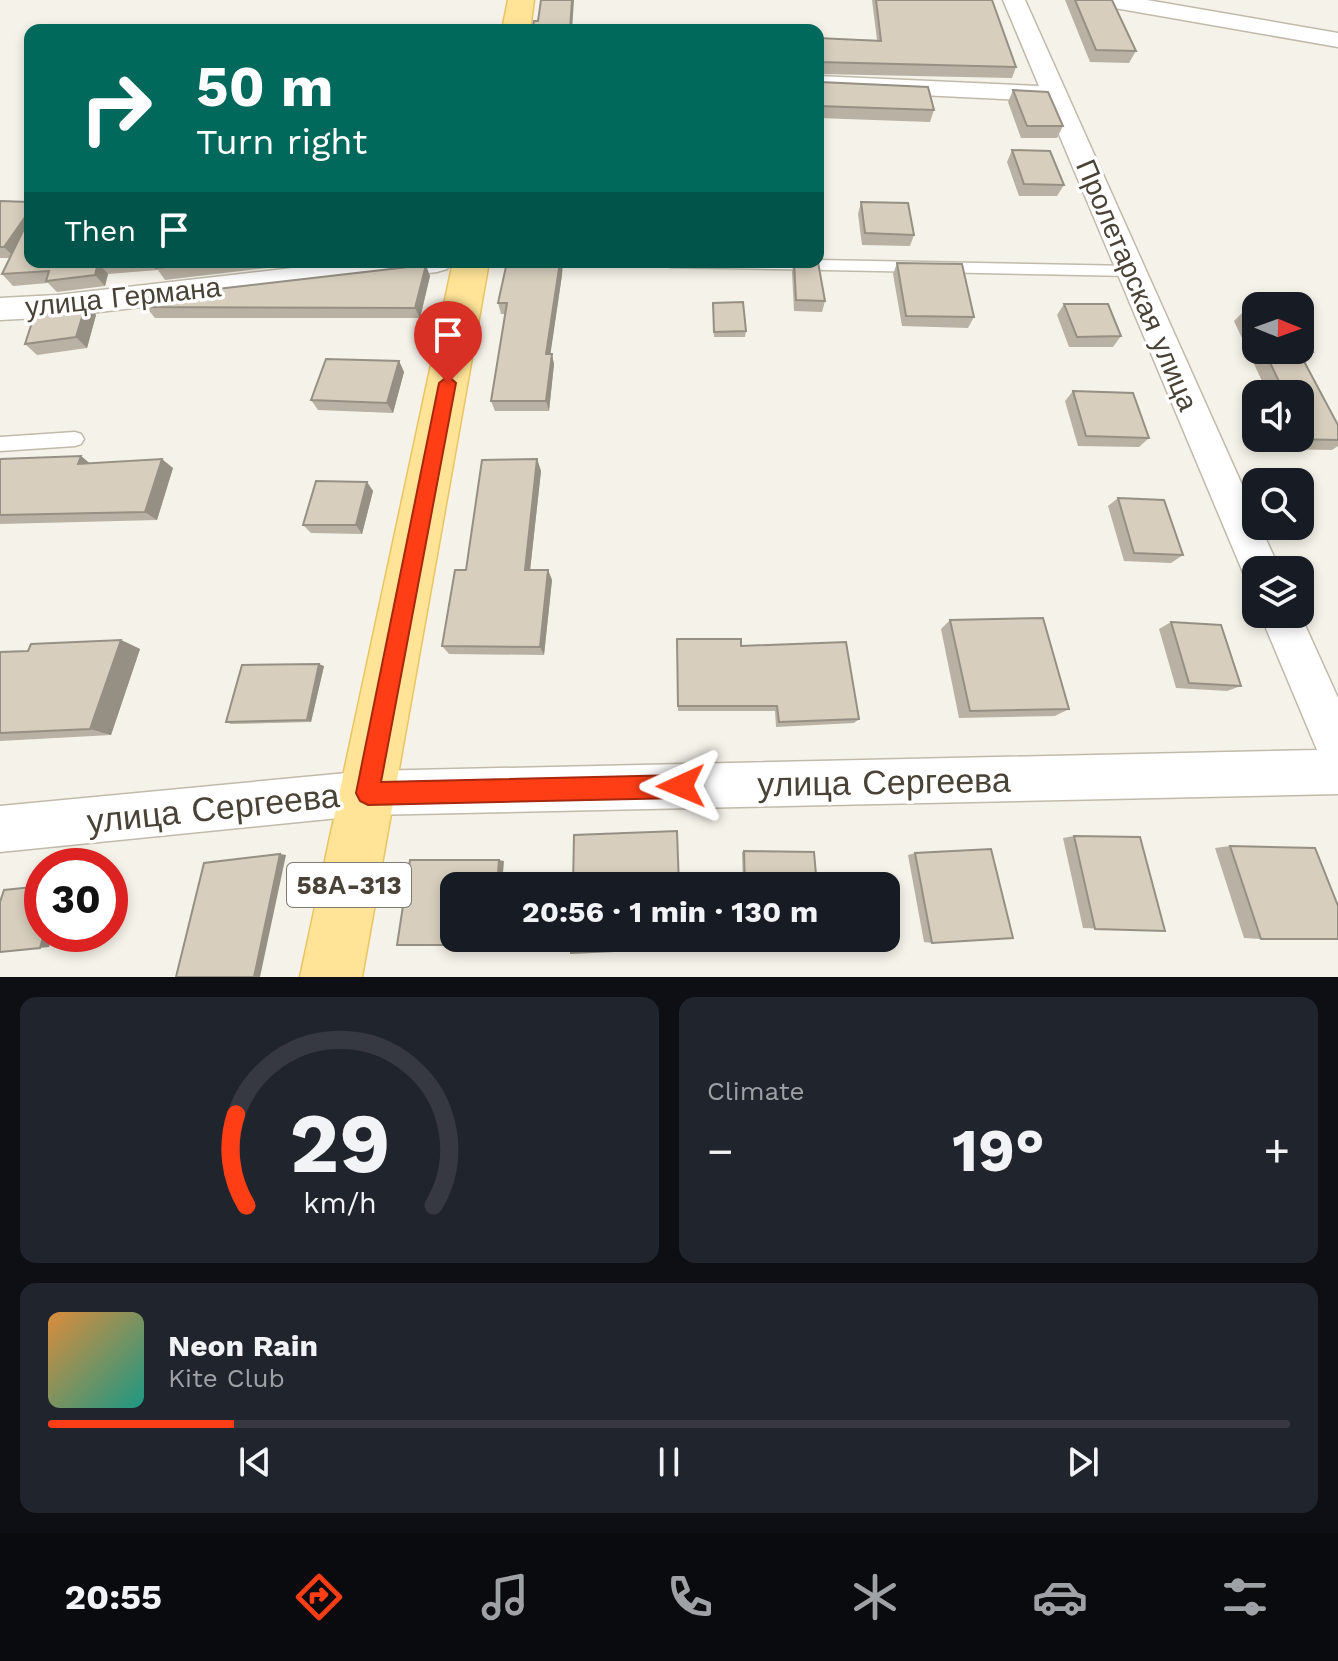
<!DOCTYPE html>
<html lang="en">
<head>
<meta charset="utf-8">
<style>
	:root { --surface:#171b24; --page:#20242c; --text:#f1f3f6; --muted:#9ea1a6; --line:#363941; --accent:#ff3e16 }
	body { margin:0; font-family:"Work Sans",sans-serif; background:var(--page); color:var(--text); height:100vh; display:flex; flex-direction:column; font-size:30px; white-space:nowrap }
	* { box-sizing:border-box; margin:0 }
	p { font-size:26px; color:var(--muted) }
	.icon { flex:none; width:44px; height:44px; fill:none; stroke:currentColor; stroke-width:2; stroke-linecap:round; stroke-linejoin:round }
	.map { position:relative; height:977px; overflow:hidden }
	.side { display:flex; flex-direction:column; gap:20px; padding:20px; background:#0d0f14; flex:1 }
	.side>* { flex:none }
	.hud { position:absolute; left:24px; top:24px; width:800px; height:244px; border-radius:16px; box-shadow:0 4px 12px #0003; background:#00695c; color:#fff; overflow:hidden }
	.needle { width:52px; rotate:91deg }
	.buttons { position:absolute; left:1242px; top:292px; display:grid; gap:16px }
	.buttons a { display:grid; place-items:center; width:72px; height:72px; border-radius:16px; background:var(--surface); box-shadow:0 4px 12px #0003; font-size:40px }
	.speed { position:absolute; left:24px; top:848px; display:flex; gap:16px; font-size:40px; font-weight:700; text-align:center }
	.speed>* { display:grid; place-content:center; width:104px; height:104px; border-radius:50%; background:var(--surface); box-shadow:0 4px 12px #0003; line-height:1 }
	.speed .limit { border:12px solid #d22; background:#fff; color:#111 }
	.pin { position:absolute; display:grid; place-items:center; width:68px; height:68px; color:#fff; margin:-82px -34px; border-radius:50% 50% 50% 0; rotate:-45deg; box-shadow:0 0 8px #0007 }
	.pin .icon { rotate:45deg }
	.me { position:absolute; width:88px; margin:-44px; rotate:269deg; stroke-linejoin:round; filter:drop-shadow(0 0 6px #0008) }
	.turn { display:flex; align-items:center; gap:28px; height:168px; padding:0 40px; font-size:36px }
	.turn .icon { width:104px; height:104px; stroke-width:2.5 }
	.turn b { display:block; font-size:56px; line-height:68px }
	.then { display:flex; align-items:center; height:76px; padding:0 40px; background:#0003; gap:16px; font-size:30px }
	.big { font-size:60px; font-weight:700; line-height:1.1 }
	.side .card { flex:1; display:flex; flex-direction:column; justify-content:center; gap:12px; min-width:0; padding:0 28px; border-radius:16px; background:var(--page) }
	.side .dial { align-items:center; gap:0 }
	.dial svg { height:208px; overflow:visible; fill:none; stroke:var(--line); stroke-width:7; stroke-linecap:round; text-anchor:middle }
	.dial text { fill:var(--text); stroke:none }
	.song { display:flex; align-items:center; gap:24px }
	.cover { width:96px; height:96px; border-radius:12px; background:linear-gradient(135deg,hsl(30 70% 55%),hsl(170 70% 35%)) }
	.played { height:8px; border-radius:4px; background:linear-gradient(90deg,var(--accent) 15%,var(--line) 15%) }
	.keys { display:flex; justify-content:space-around; direction:ltr }
	.heat { display:flex; justify-content:space-between; align-items:center; font-size:44px; direction:ltr }
	.side .tiles { flex:1; display:grid; gap:20px; grid-template-columns:1fr 1fr }
	.card:last-child { grid-column:span 2 }
	.trip { position:absolute; left:440px; top:872px; width:460px; height:80px; border-radius:16px; background:var(--surface); box-shadow:0 4px 12px #0003; font-weight:700; line-height:80px; text-align:center }
	.tabs { display:flex; height:128px; justify-content:space-around; align-items:center; background:#090b0e; color:var(--muted) }
	.tabs .icon { width:56px; height:56px }
	.tabs .current { color:var(--accent) }
	.tabs b { font-size:36px; color:var(--text) }
	.map>svg:first-child { display:block }
	.lines { fill:none; stroke-linecap:round; stroke-linejoin:round }
	.lane-casing { stroke:#c1baaa; stroke-width:3 }
	.street-casing { stroke:#c1baaa; stroke-width:3 }
	.primary-casing { stroke:#eac461; stroke-width:3 }
	.lane { fill:#fff; fill-rule:evenodd }
	.street { fill:#fff; fill-rule:evenodd }
	.primary { fill:#ffe498; fill-rule:evenodd }
	.wall { fill:#b9b1a3 }
	.shaded-wall { fill:#969084 }
	.building { fill:#d7cebd; stroke:#969084; stroke-width:2 }
	.route { fill:#ff3e16; stroke:#a6280e; stroke-width:2 }
	.labels { text-anchor:middle; dominant-baseline:central; stroke-width:7; stroke-linejoin:round; paint-order:stroke }
	.shield { fill:#fff; stroke:#807b72; stroke-width:2 }
	.shield-label { font-size:26px; font-weight:bold; fill:#494236 }
	.street-label { font-size:28px; fill:#494236; stroke:#fff }
	.near-street-label { font-size:34px; fill:#494236; stroke:#fff }
</style>
</head>
<body>
<div class="map">
<svg width="1338" height="977" viewBox="0 0 1338 977">
	<rect width="100%" height="100%" fill="#f5f2e9"/>
	<g class="lines">
		<defs>
			<path id="lane" d="M 818,260 L 1132,266 L 1139,271 L 1132,276 L 670,267 L 663,262 L 818,262 Z
				M 75,432 L 81,434 L 84,439 L 81,444 L 75,446 L 0,451 L 0,437 Z"/>
			<path id="street" d="M 1003,0 L 1025,0 L 1256,516 L 1256,526 L 1260,526 L 1280,570 L 1256,570 L 1256,586 L 1247,583 L 1242,570 L 1045,101 L 818,90 L 818,76 L 1039,86 Z
				M 1098,0 L 1147,0 L 1338,33 L 1338,47 L 1109,7 Z
				M 345,262 L 452,262 L 447,269 L 437,272 L 57,317 L 0,320 L 0,298 L 57,295 Z
				M 1260,614 L 1300,614 L 1338,698 L 1338,794 L 368,815 L 0,852 L 0,806 L 368,771 L 1317,750 Z"/>
			<path id="primary" d="M 508,0 L 534,0 L 530,30 L 502,30 Z
				M 453,262 L 489,262 L 362,977 L 300,977 Z"/>
		</defs>
		<use href="#lane" class="lane-casing"/>
		<use href="#street" class="street-casing"/>
		<use href="#primary" class="primary-casing"/>
		<use href="#lane" class="lane"/>
		<use href="#street" class="street"/>
		<use href="#primary" class="primary"/>
	</g>
	<path class="wall" d="M 872,0 L 992,0 L 1016,67 L 1012,78 L 819,74 L 820,82 L 934,110 L 930,122 L 818,118 L 818,38 L 877,40 Z
		M 1065,0 L 1112,0 L 1136,51 L 1129,63 L 1090,62 Z
		M 1013,90 L 1063,126 L 1057,138 L 1021,138 L 1008,102 Z
		M 1012,150 L 1064,185 L 1057,196 L 1019,196 L 1007,162 Z
		M 0,201 L 30,262 L 319,262 L 165,280 L 158,270 L 108,274 L 105,286 L 57,292 L 48,283 L 13,286 L 2,274 L 10,258 L 0,258 Z
		M 861,202 L 914,235 L 910,246 L 862,245 L 858,214 Z
		M 794,262 L 825,301 L 822,312 L 794,311 L 792,272 Z
		M 897,263 L 974,317 L 968,328 L 902,326 L 893,274 Z
		M 562,275 L 550,354 L 554,364 L 549,411 L 495,411 L 491,401 L 505,314 L 501,314 L 498,303 Z
		M 430,276 L 420,318 L 155,318 L 146,307 Z
		M 713,303 L 746,331 L 745,337 L 714,337 Z
		M 86,304 L 96,315 L 87,348 L 37,355 L 25,344 Z
		M 1064,304 L 1121,336 L 1113,347 L 1069,347 L 1057,315 Z
		M 1245,310 L 1256,310 L 1256,350 L 1300,350 L 1313,352 L 1304,360 L 1338,425 L 1338,446 L 1332,450 L 1280,449 L 1275,438 L 1300,438 L 1300,394 L 1268,394 L 1234,321 Z
		M 399,361 L 404,372 L 393,413 L 318,410 L 311,400 Z
		M 1073,391 L 1149,438 L 1139,447 L 1078,446 L 1065,401 Z
		M 81,456 L 90,464 L 173,468 L 157,520 L 0,524 L 0,459 Z
		M 537,459 L 541,471 L 530,570 L 548,570 L 552,580 L 544,655 L 449,654 L 442,646 L 466,570 Z
		M 367,482 L 373,491 L 362,534 L 311,533 L 303,525 Z
		M 1118,498 L 1183,555 L 1171,563 L 1124,561 L 1108,506 Z
		M 950,620 L 1069,709 L 1055,716 L 959,718 L 941,629 Z
		M 1171,622 L 1241,686 L 1227,691 L 1176,688 L 1159,629 Z
		M 677,639 L 741,646 L 859,719 L 854,723 L 776,727 L 775,711 L 678,711 Z
		M 121,640 L 140,649 L 111,735 L 0,741 L 0,652 L 28,651 Z
		M 324,666 L 311,722 L 231,724 L 226,722 Z
		M 1074,836 L 1165,931 L 1083,928 L 1063,838 Z
		M 1230,846 L 1261,939 L 1244,938 L 1215,848 Z
		M 744,851 L 817,886 L 743,886 L 742,852 Z
		M 915,853 L 932,943 L 924,942 L 908,855 Z"/>
	<path class="shaded-wall" d="M 572,0 L 574,0 L 572,30 L 570,30 Z
		M 30,210 L 30,237 L 15,258 L 4,247 Z
		M 560,262 L 563,262 L 562,275 L 549,364 L 546,354 Z
		M 98,263 L 108,274 L 105,286 L 95,275 Z
		M 426,265 L 430,276 L 420,318 L 415,308 Z
		M 86,304 L 96,315 L 87,348 L 76,337 Z
		M 552,354 L 554,364 L 549,411 L 546,401 Z
		M 399,361 L 404,372 L 393,413 L 387,403 Z
		M 81,456 L 93,466 L 78,464 Z
		M 162,459 L 173,468 L 157,520 L 145,512 Z
		M 537,459 L 541,471 L 529,580 L 525,570 Z
		M 367,482 L 373,491 L 362,534 L 356,525 Z
		M 548,570 L 552,580 L 544,655 L 540,647 Z
		M 121,640 L 140,649 L 111,735 L 90,729 Z
		M 319,664 L 324,666 L 311,722 L 307,720 Z
		M 280,854 L 286,855 L 260,977 L 254,977 Z
		M 499,860 L 504,861 L 502,886 L 497,886 Z
		M 44,934 L 53,934 L 49,947 L 40,948 Z
		M 491,938 L 496,938 L 496,944 L 491,945 Z"/>
	<path class="building" d="M 541,0 L 572,0 L 570,30 L 532,30 L 534,21 L 538,21 Z
		M 876,0 L 992,0 L 1016,67 L 818,62 L 818,38 L 881,41 Z
		M 1075,0 L 1112,0 L 1136,51 L 1096,50 Z
		M 818,63 L 820,82 L 928,87 L 934,110 L 818,106 Z
		M 1013,90 L 1048,92 L 1063,126 L 1027,126 Z
		M 1012,150 L 1050,151 L 1064,185 L 1024,184 Z
		M 0,201 L 30,202 L 30,210 L 4,247 L 0,247 Z
		M 861,202 L 908,203 L 914,235 L 865,233 Z
		M 30,230 L 30,262 L 107,262 L 98,263 L 95,275 L 46,281 L 49,271 L 2,274 L 23,231 Z
		M 158,262 L 213,262 L 156,268 Z
		M 507,262 L 560,262 L 546,354 L 552,354 L 546,401 L 491,401 L 507,303 L 498,303 Z
		M 794,262 L 818,262 L 825,301 L 796,300 Z
		M 897,263 L 962,264 L 974,317 L 906,316 Z
		M 426,265 L 415,308 L 146,307 L 148,297 Z
		M 743,302 L 746,331 L 714,332 L 713,303 Z
		M 86,304 L 76,337 L 25,344 L 36,310 Z
		M 1064,304 L 1108,304 L 1121,336 L 1077,337 Z
		M 1245,310 L 1256,310 L 1256,334 Z
		M 1300,326 L 1313,352 L 1299,352 L 1338,425 L 1338,440 L 1292,439 L 1292,438 L 1300,438 L 1300,394 L 1285,394 L 1264,350 L 1300,350 Z
		M 326,359 L 399,361 L 387,403 L 311,400 Z
		M 1073,391 L 1133,393 L 1149,438 L 1086,436 Z
		M 81,456 L 78,464 L 162,459 L 145,512 L 0,515 L 0,459 Z
		M 537,459 L 525,570 L 548,570 L 540,647 L 442,646 L 455,570 L 466,570 L 482,460 Z
		M 316,481 L 367,482 L 356,525 L 303,525 Z
		M 1118,498 L 1164,500 L 1183,555 L 1134,553 Z
		M 1043,618 L 1069,709 L 970,711 L 950,620 Z
		M 1171,622 L 1221,625 L 1241,686 L 1189,683 Z
		M 677,639 L 741,639 L 741,646 L 846,642 L 859,719 L 779,722 L 777,706 L 678,706 Z
		M 121,640 L 90,729 L 0,733 L 0,652 L 28,651 L 31,644 Z
		M 319,664 L 307,720 L 226,722 L 242,665 Z
		M 677,831 L 679,886 L 573,886 L 574,835 Z
		M 1074,836 L 1140,837 L 1165,931 L 1095,929 Z
		M 1230,846 L 1315,848 L 1338,906 L 1338,939 L 1261,939 Z
		M 991,849 L 1013,938 L 932,943 L 915,853 Z
		M 744,851 L 814,852 L 817,886 L 745,886 Z
		M 280,854 L 254,977 L 176,977 L 204,863 Z
		M 410,860 L 499,860 L 497,886 L 454,886 L 454,938 L 491,938 L 491,945 L 397,945 Z
		M 42,886 L 42,934 L 44,934 L 40,948 L 0,952 L 0,902 L 4,890 Z
		M 571,938 L 681,938 L 682,948 L 571,953 Z
		M 746,938 L 821,938 L 822,948 L 747,946 Z"/>
	<path class="route" d="M 448,376 L 456,383 L 381,782 L 681,775 L 689,778 L 692,786 L 689,794 L 681,798 L 368,805 L 360,801 L 356,793 L 439,383 Z"/>
	<g class="labels">
		<rect class="shield" x="287" y="863" width="124" height="44" rx="6"/>
		<g class="shield-label">
			<text x="349" y="885">58А-313</text>
		</g>
		<g class="street-label">
			<text transform="translate(1137 285) rotate(67)">Пролетарская улица</text>
			<text transform="translate(123 297) rotate(-6)">улица Германа</text>
		</g>
		<g class="near-street-label">
			<text transform="translate(884 782) rotate(-1)">улица Сергеева</text>
			<text transform="translate(213 808) rotate(-6)">улица Сергеева</text>
		</g>
	</g>
</svg>
<div class="buttons">
<a><svg class="needle" viewBox="-14 -14 28 28"><path d="M0-13l5 13h-10z" fill="#e53935"/><path d="M0 13l5-13h-10z" fill="#9ea1a6"/></svg></a>
<a><svg class="icon" aria-label="sound" viewBox="0 0 24 24"><path d="M4 9h4l5-4v14l-5-4H4zM17 9q2 3 0 6"/></svg></a>
<a><svg class="icon" aria-label="search" viewBox="0 0 24 24"><circle cx="10" cy="10" r="6"/><path d="M15 15l6 6"/></svg></a>
<a><svg class="icon" aria-label="layers" viewBox="0 0 24 24"><path d="M12 4l9 5-9 5-9-5zM3 14l9 5 9-5"/></svg></a>
</div>
<div class="speed"><div class="limit">30</div></div>
<div class="pin" style="left:448px;top:383px;background:#d93025"><svg class="icon" aria-label="arrive" viewBox="0 0 24 24"><path d="M6 21V4h12l-3 4 3 4H6"/></svg></div>
<svg class="me" style="left:681px;top:786px" viewBox="-20 -20 40 40"><path d="M0-17L14 15 0 8-14 15z" fill="#ff3e16" stroke="#fff" stroke-width="4"/></svg>
<div class="trip">20:56 · 1 min · 130 m</div>
<div class="hud">
<div class="turn"><svg class="icon" aria-label="right" viewBox="0 0 24 24"><path d="M7 20v-9h11M14 6l5 5-5 5"/></svg><div><b>50 m</b>Turn right</div></div>
<div class="then">Then<svg class="icon" aria-label="arrive" viewBox="0 0 24 24"><path d="M6 21V4h12l-3 4 3 4H6"/></svg></div>
</div>
</div>
<section class="side">
<div class="tiles">
<div class="card dial"><svg viewBox="0 0 100 80">
<path d="M14 69A42 42 0 1 1 86 69"/>
<path d="M14 69A42 42 0 0 1 10 34" stroke="#ff3e16"/>
<text x="50" y="56" font-size="32" font-weight="700">29</text>
<text x="50" y="72" font-size="11">km/h</text>
</svg></div>
<div class="card"><p>Climate</p>
<div class="heat"><a>−</a><b class="big">19°</b><a>+</a></div>
</div>
<div class="card">
<div class="song"><i class="cover"></i><div><b>Neon Rain</b><p>Kite Club</p></div></div>
<div class="played"></div>
<div class="keys"><svg class="icon" aria-label="previous" viewBox="0 0 24 24"><path d="M18 5L8 12l10 7zM5 5v14"/></svg><svg class="icon" aria-label="pause" viewBox="0 0 24 24"><path d="M8 5v14M16 5v14"/></svg><svg class="icon" aria-label="next" viewBox="0 0 24 24"><path d="M6 5l10 7-10 7zM19 5v14"/></svg></div>
</div>
</div>
</section>
<nav class="tabs">
<b>20:55</b>
<svg class="icon current" aria-label="directions" viewBox="0 0 24 24"><path d="M12 3l9 9-9 9-9-9zM9 14v-3h6M13 9l2 2-2 2"/></svg>
<svg class="icon" aria-label="music" viewBox="0 0 24 24"><path d="M9 18V5l10-2v13"/><circle cx="6" cy="18" r="3"/><circle cx="16" cy="16" r="3"/></svg>
<svg class="icon" aria-label="phone" viewBox="0 0 24 24"><path d="M5 4h4l2 5-3 2q2 4 5 5l2-3 5 2v4C11 20 4 13 5 4z"/></svg>
<svg class="icon" aria-label="climate" viewBox="0 0 24 24"><path d="M12 3v18M4 7l16 10M4 17L20 7"/></svg>
<svg class="icon" aria-label="car" viewBox="0 0 24 24"><path d="M5 17H2v-5l4-1 3-4h7l3 4 3 1v5h-3M9 17h6M6 11h13"/><circle cx="7" cy="17" r="2"/><circle cx="17" cy="17" r="2"/></svg>
<svg class="icon" aria-label="filters" viewBox="0 0 24 24"><path d="M4 7h16M4 17h16"/><circle cx="9" cy="7" r="2"/><circle cx="15" cy="17" r="2"/></svg>
</nav>
</body>
</html>
